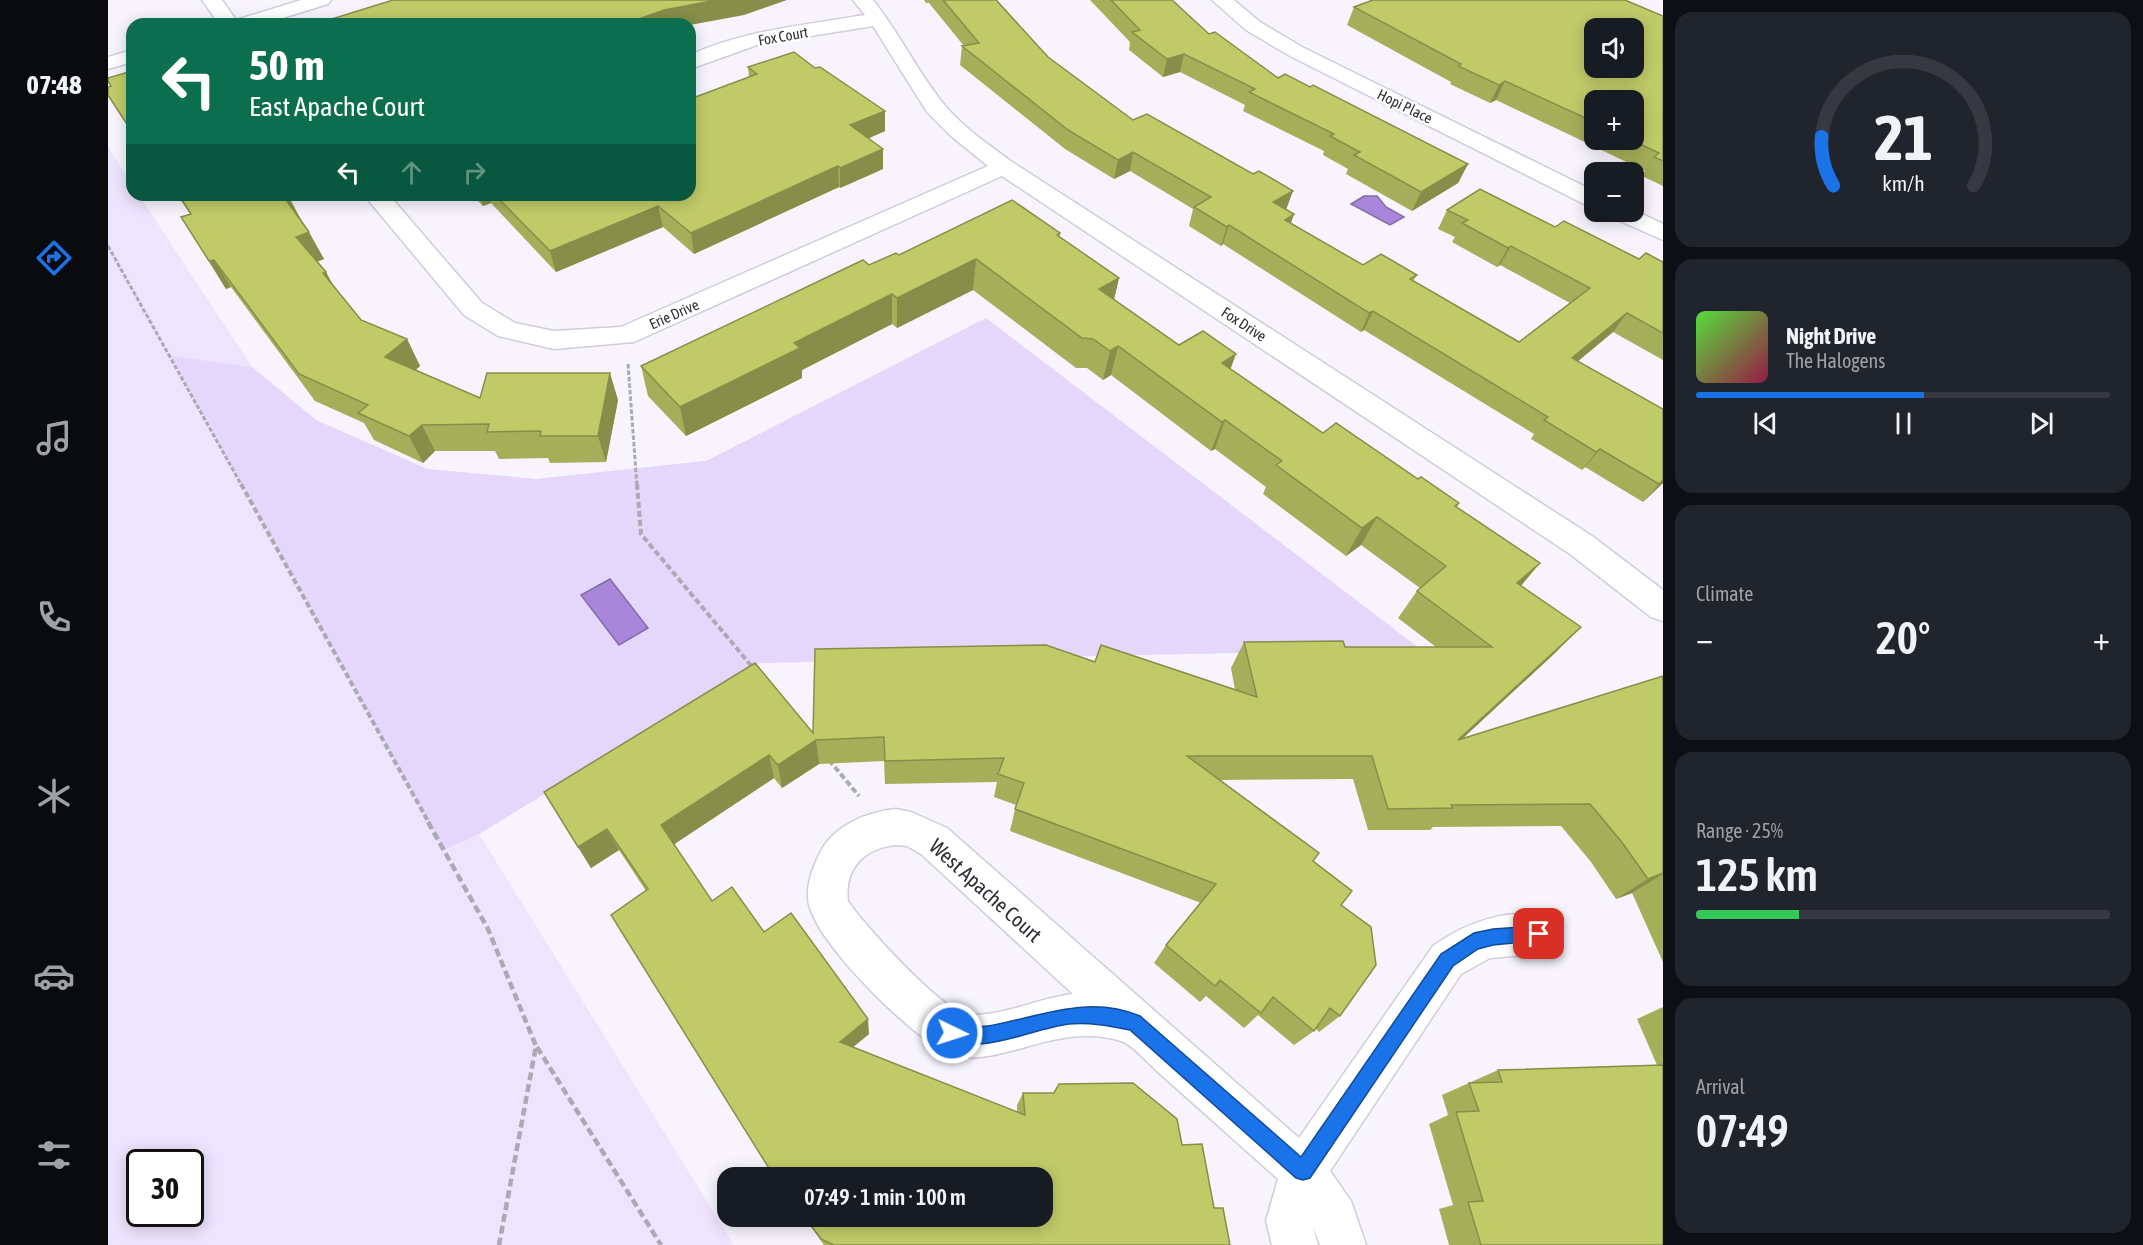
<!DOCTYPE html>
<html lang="en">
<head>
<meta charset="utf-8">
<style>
	:root { --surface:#171b24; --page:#20242c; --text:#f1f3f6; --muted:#9ea1a6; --line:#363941; --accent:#1a73e8 }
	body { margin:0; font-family:"Asap Condensed",sans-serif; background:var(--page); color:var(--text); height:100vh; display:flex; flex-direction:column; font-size:22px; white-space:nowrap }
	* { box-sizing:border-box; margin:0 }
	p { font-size:20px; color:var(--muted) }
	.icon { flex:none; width:33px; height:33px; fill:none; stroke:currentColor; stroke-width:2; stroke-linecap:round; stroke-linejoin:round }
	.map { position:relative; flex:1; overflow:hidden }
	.details { display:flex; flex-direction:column; gap:12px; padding:12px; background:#0d0f14; width:480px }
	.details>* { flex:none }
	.guide { position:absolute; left:18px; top:18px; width:570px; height:183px; border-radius:18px; box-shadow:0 3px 15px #0003; background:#0b6e4f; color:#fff; overflow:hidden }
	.controls { position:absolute; left:1476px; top:18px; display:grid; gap:12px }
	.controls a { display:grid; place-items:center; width:60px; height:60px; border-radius:12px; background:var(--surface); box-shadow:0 3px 15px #0003; font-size:30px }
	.speed { position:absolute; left:18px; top:1149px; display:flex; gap:12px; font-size:30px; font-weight:700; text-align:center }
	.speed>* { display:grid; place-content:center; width:78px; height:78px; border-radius:50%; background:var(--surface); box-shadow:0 3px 15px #0003; line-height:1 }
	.speed .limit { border:3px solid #111; border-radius:9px; background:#fff; color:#111 }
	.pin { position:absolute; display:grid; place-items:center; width:51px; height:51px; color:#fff; margin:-26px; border-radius:12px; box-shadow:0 3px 9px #0006 }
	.me { position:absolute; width:66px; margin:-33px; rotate:94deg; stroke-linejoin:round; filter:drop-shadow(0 0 4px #0008) }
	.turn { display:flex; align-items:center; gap:21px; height:126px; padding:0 24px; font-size:27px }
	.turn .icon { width:78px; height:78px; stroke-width:2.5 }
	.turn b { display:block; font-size:42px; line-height:51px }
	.lanes { display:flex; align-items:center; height:57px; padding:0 24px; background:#0003; justify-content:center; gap:30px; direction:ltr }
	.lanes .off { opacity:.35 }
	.big { font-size:45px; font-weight:600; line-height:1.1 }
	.details .tile { flex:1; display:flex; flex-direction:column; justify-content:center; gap:9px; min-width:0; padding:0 21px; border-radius:18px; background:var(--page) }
	.details .dial { align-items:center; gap:0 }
	.dial svg { height:156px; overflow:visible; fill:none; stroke:var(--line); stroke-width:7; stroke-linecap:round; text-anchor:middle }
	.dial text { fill:var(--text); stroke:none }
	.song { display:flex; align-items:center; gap:18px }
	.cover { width:72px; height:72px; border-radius:9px; background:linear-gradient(135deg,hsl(110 70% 55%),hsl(340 70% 35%)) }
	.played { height:6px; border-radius:3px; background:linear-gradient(90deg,var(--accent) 55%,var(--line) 55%) }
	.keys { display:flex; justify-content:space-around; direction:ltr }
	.heat { display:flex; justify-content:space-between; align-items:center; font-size:33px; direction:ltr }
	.charge { height:9px; border-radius:4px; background:linear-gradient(90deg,#34c759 25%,var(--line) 0) }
	.trip { position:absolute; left:609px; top:1167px; width:336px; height:60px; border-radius:18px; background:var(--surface); box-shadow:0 3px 15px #0003; font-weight:600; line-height:60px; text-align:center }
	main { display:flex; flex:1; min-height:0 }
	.menu { display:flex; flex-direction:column; width:108px; justify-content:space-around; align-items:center; background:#090b0e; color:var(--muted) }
	.menu .icon { width:42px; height:42px }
	.menu .selected { color:var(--accent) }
	.menu b { font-size:27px; color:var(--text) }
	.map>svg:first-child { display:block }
	.built { fill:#ede4fd; fill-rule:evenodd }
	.green { fill:#e4d7fb }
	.water { fill:#a887db; stroke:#846ca9; stroke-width:1.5 }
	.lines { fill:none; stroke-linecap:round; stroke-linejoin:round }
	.minor-casing { stroke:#d1cbdc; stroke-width:3 }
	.path-far2 { stroke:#aba9b1; stroke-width:3; stroke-dasharray:4.5 2; stroke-linecap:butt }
	.path-far1 { stroke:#aba9b1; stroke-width:4; stroke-dasharray:6 3; stroke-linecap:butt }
	.path { stroke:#aba9b1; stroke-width:4.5; stroke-dasharray:8 4; stroke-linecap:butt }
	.minor { fill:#fff; fill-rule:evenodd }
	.wall { fill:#a5af59; fill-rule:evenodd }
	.shaded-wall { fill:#868e49 }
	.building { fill:#c0cb68; stroke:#868e49; stroke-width:1.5; fill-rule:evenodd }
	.route { fill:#1a73e8; stroke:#114b97; stroke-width:1.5 }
	.labels { text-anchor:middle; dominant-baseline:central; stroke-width:5; stroke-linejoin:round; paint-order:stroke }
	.far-street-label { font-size:15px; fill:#2f2d34; stroke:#fff }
	.near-street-label { font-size:21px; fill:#2f2d34; stroke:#fff }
</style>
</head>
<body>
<main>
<nav class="menu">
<b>07:48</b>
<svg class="icon selected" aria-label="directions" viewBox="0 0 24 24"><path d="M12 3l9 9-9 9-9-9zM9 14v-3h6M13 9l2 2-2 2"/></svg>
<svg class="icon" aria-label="music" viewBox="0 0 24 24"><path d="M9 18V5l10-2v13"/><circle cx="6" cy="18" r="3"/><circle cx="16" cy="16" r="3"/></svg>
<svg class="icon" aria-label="phone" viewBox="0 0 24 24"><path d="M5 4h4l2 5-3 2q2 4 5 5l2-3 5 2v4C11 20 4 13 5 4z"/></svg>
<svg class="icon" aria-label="climate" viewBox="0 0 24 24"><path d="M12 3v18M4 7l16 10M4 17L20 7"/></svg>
<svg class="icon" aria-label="car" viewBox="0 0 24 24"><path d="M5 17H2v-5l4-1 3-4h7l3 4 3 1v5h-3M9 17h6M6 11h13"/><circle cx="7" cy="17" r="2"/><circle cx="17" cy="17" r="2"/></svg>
<svg class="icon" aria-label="filters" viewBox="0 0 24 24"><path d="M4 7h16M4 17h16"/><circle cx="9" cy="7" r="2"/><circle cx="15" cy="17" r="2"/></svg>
</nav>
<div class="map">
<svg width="1555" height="1245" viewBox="0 0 1555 1245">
	<rect width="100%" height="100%" fill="#f7f4fe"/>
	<path class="built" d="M 0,147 L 24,184 L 24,195 L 31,195 L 144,367 L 208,420 L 319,469 L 428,479 L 598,461 L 878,318 L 1312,649 L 651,663 L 371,834 L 626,1245 L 0,1245 ZM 32,1162 L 82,1162 L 82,1214 L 32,1214 Z"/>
	<path class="green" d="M 878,318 L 1312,649 L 652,663 L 371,834 L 336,850 L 63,356 L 144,367 L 208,420 L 319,469 L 428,479 L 598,461 Z"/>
	<path class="water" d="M 1256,196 L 1269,196 L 1278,207 L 1296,217 L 1282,225 L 1243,204 Z
		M 502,579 L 540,628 L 511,645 L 473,595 Z"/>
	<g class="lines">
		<defs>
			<path id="minor" d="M 94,0 L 114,0 L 128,20 L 193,0 L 223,0 L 220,4 L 155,24 L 111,24 Z
				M 745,0 L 765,0 C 790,31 808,69 834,102 C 853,126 880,144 904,162 L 1484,536 L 1555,590 L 1555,621 L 1543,617 L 1462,554 L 894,176 L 526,342 L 446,349 L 390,336 L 356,315 L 256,195 L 281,195 L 374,303 L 407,323 L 446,331 L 513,327 L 880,166 L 843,136 L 819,112 L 765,26 L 652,44 L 582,69 L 582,55 C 637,30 698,25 757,15 Z
				M 1104,0 L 1126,0 L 1152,22 L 1196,48 L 1486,191 L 1486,207 L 1478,205 L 1182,56 L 1138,30 Z
				M 24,50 L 24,62 L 0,69 L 0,57 Z
				M 1526,210 L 1555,224 L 1555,240 L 1503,217 L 1499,212 Z
				M 788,809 L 803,812 L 839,828 L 1191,1138 L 1325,946 C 1357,923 1406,904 1445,920 L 1451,934 L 1445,948 L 1431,954 L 1382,958 L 1353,974 L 1222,1171 L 1243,1201 L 1258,1245 L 1212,1245 L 1205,1226 L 1210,1245 L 1164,1245 L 1158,1221 L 1170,1179 C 1130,1144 1091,1108 1051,1073 C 1042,1065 1024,1044 1013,1041 C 979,1030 944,1039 911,1049 C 894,1053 875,1059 857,1057 C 844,1055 830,1049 820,1041 C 786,1017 712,945 701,905 C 697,887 704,869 712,853 C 726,825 759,812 788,809 ZM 788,845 L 799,846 L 813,854 L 965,994 C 930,998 897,1016 862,1015 C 837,1015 755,924 740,901 C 736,868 757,848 788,845 Z"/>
		</defs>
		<use href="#minor" class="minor-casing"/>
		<path class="path-far2" d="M 0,246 L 134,486
			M 520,364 L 529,486"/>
		<path class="path-far1" d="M 133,484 L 321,823
			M 529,484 L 533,534 L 646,669
			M 721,760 L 751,796"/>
		<path class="path" d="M 320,822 L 380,929 L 428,1046 L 391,1245
			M 429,1047 L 553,1245"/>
		<use href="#minor" class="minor"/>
	</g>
	<path class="wall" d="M 816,0 L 890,0 L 889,0 L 940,57 L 1025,120 L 1186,214 L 1183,223 L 1255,265 L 1309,275 L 1305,281 L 1411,342 L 1462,303 L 1392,265 L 1389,267 L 1344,242 L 1347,237 L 1330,229 L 1339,210 L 1447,227 L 1531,259 L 1555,262 L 1555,360 L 1505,332 L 1470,361 L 1555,483 L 1535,502 L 1477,467 L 1474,470 L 1423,439 L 1426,434 L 1256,330 L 1253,332 L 1115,244 L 1113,246 L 1081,226 L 1085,209 L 1022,171 L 1006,179 L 957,149 L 852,65 L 854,46 L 856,46 L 821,3 L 818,3 Z
		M 982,0 L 1064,0 L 1101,34 L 1170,78 L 1360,164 L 1350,183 L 1304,211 L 1238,174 L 1240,169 L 1215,155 L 1216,151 L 1135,111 L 1137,105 L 1072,72 L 1055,77 L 1021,50 L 1022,42 Z
		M 1246,7 L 1555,16 L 1555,186 L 1534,176 L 1537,171 L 1481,144 L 1388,100 L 1382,103 L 1342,84 L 1343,82 L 1239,25 ZM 1486,100 L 1526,140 L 1486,140 Z
		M 640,67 L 707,68 L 777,111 L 777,131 L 761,138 L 775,169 L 732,188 L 731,187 L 586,254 L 555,227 L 448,272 L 383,203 L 375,206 L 364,195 L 582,195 L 641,77 Z
		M 69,195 L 179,195 L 216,259 L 209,262 L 218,272 L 225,285 L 253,320 L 299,339 L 312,366 L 308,370 L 372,398 L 510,400 L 498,462 L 442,463 L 440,458 L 391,459 L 387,451 L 327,451 L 315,463 L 266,440 L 256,423 L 207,401 L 123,287 L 118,289 L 73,217 L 82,214 Z
		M 952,233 L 952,237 L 1011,278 L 1006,299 L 1071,345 L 1123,369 L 1215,433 L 1310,479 L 1351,503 L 1349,507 L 1432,563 L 1413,586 L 1447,653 L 1355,738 L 1555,676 L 1555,962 L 1524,893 L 1508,899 L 1483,862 L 1453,826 L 1325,827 L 1322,830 L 1260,830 L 1245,779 L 1111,780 L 1205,861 L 1233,905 L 1232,1016 L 1211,1032 L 1207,1028 L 1206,1031 L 1186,1045 L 1150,1015 L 1136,1028 L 1098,996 L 1092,1002 L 1046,963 L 1058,945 L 1093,903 L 902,831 L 908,805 L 886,797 L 889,782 L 777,784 L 776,761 L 711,764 L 674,788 L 666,778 L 566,844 L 604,901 L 656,932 L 761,1034 L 745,1047 L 909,1112 L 909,1105 L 915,1093 L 945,1093 L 951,1084 L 1074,1145 L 1106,1208 L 1122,1245 L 716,1245 L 695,1216 L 934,1216 L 667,1178 L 538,891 L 511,850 L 483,868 L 436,792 L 705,733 L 987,662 L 1127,690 L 1123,668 L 1136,642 L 1237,647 L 1328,647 L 1290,618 L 1309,591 L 1312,588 L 1253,545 L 1238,556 L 1155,494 L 1158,487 L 1107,449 L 1103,451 L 1003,375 L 995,380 L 979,368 L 968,368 L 865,290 L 789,328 L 784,324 L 694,370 L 694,378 L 578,436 L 540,396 L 533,366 L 761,265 L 791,255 Z
		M 1555,1007 L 1555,1245 L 1341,1245 L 1331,1209 L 1345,1205 L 1321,1124 L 1340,1115 L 1334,1095 L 1390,1070 L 1549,1065 L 1529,1019 Z"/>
	<path class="shaded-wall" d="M 609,0 L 679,0 L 636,15 L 582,25 L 582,24 L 517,24 L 556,10 Z
		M 1076,54 L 1072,72 L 1055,77 L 1059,59 Z
		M 1397,81 L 1388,100 L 1382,103 L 1391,85 Z
		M 777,111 L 777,131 L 743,146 L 742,125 Z
		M 775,149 L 775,169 L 732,188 L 732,168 Z
		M 1025,152 L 1022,171 L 1006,179 L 1010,160 Z
		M 1360,164 L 1350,183 L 1304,211 L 1313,192 Z
		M 730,166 L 731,187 L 586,254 L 583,233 Z
		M 1185,191 L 1178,210 L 1165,202 Z
		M 371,195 L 380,195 L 383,203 L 375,206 Z
		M 182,199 L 196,226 L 178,200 Z
		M 550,206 L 555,227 L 448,272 L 442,251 Z
		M 1186,214 L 1179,233 L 1177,220 Z
		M 1121,225 L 1115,244 L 1113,246 L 1119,227 Z
		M 201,232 L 216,259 L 203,264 L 188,237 Z
		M 1403,246 L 1392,265 L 1389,267 L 1400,248 Z
		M 868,259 L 865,290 L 789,328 L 789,298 Z
		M 106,260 L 123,287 L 118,289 L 101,261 Z
		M 218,272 L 232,300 L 215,273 Z
		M 1011,278 L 1004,308 L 991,289 Z
		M 784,294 L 784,324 L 694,370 L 694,378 L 578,436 L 572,407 L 686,343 Z
		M 1265,311 L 1256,330 L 1253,332 L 1261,313 Z
		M 1519,313 L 1505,332 L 1451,377 L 1464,358 Z
		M 299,339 L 312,366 L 291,384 L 277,357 Z
		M 1010,346 L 1003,375 L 995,380 L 1002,351 Z
		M 1128,354 L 1117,384 L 1114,363 Z
		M 502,373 L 510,400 L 498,462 L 490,436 Z
		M 1117,420 L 1107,449 L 1103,451 L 1114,422 Z
		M 314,425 L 327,451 L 315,463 L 301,436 Z
		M 1492,449 L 1477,467 L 1474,470 L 1488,452 Z
		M 1555,480 L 1555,483 L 1535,502 L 1551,484 Z
		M 1269,517 L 1253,545 L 1238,556 L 1254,528 Z
		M 1432,563 L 1409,590 L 1409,583 Z
		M 1473,627 L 1447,653 L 1327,764 L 1350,740 Z
		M 708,740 L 711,764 L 674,788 L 670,765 Z
		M 661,755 L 666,778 L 562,847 L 553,825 Z
		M 499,829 L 511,850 L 483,868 L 470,847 Z
		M 1555,874 L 1524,893 L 1508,899 L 1540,879 Z
		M 760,1019 L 761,1034 L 734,1056 L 732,1042 Z"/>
	<path class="building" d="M 285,0 L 609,0 L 556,10 L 517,24 L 220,24 L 217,21 Z
		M 835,0 L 888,0 L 940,57 L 1025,120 L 1039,114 L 1145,174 L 1151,171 L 1185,191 L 1165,202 L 1186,214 L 1177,220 L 1255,265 L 1273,254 L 1309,275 L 1302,279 L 1411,342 L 1482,288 L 1403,246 L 1400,248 L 1354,223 L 1360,220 L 1339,210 L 1372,189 L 1447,227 L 1456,221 L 1531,259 L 1538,253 L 1555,262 L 1555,333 L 1519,313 L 1464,358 L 1555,409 L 1555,480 L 1551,484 L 1492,449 L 1488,452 L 1436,420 L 1440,417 L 1265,311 L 1261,313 L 1121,225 L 1119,227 L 1086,207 L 1103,197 L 1025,152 L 1010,160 L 960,130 L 854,46 L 871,43 Z
		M 1003,0 L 1064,0 L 1101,34 L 1107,32 L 1170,78 L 1177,74 L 1202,87 L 1205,85 L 1360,164 L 1313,192 L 1246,155 L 1252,152 L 1222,136 L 1226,134 L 1141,92 L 1147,89 L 1076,54 L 1059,59 L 1024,32 L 1032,30 Z
		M 1265,0 L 1517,0 L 1555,16 L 1555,161 L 1546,157 L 1551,153 L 1523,140 L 1526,140 L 1526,100 L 1486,100 L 1486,122 L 1397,81 L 1391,85 L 1350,66 L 1353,64 L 1246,7 ZM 1486,28 L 1526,28 L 1526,68 L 1486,68 Z
		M 686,52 L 707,68 L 712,67 L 777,111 L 742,125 L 775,149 L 732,168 L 730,166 L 583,233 L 550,206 L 442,251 L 387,195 L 582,195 L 582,99 L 649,74 L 640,67 Z
		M 24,71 L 24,132 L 0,95 L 0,87 L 3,86 L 0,81 L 0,78 Z
		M 71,195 L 179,195 L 182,199 L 178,200 L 201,232 L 188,237 L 218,272 L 215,273 L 253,320 L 299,339 L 277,357 L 372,398 L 379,373 L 502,373 L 490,436 L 432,436 L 433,431 L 379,432 L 381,424 L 314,425 L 301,436 L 250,413 L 260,405 L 191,374 L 106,260 L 101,261 L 73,217 L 83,214 Z
		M 904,200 L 952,233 L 949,235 L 1011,278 L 991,289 L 1071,345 L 1095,331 L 1128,354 L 1114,363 L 1215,433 L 1228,423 L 1310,479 L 1313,477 L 1351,503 L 1347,506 L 1432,563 L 1409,583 L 1473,627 L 1350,740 L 1555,676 L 1555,873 L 1540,879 L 1513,841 L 1482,804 L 1343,805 L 1345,808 L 1280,809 L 1264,756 L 1079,756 L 1211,853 L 1205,861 L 1244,891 L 1233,905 L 1263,927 L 1268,965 L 1232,1016 L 1222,1008 L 1206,1031 L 1165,997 L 1153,1013 L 1112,980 L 1107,986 L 1058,945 L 1108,884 L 907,809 L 916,783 L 890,774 L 896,758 L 777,761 L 776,737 L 708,740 L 670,765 L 661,755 L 553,825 L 604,901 L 624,887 L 656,932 L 683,913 L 760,1019 L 732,1042 L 917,1115 L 915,1093 L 946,1093 L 951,1084 L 1025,1083 L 1069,1119 L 1074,1145 L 1094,1144 L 1106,1208 L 1115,1208 L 1122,1245 L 726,1245 L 713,1239 L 696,1216 L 934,1216 L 934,1178 L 667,1178 L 503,915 L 540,889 L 499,829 L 470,847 L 436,792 L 647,663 L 705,733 L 707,649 L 938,645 L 987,662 L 993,645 L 1149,697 L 1136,642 L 1235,641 L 1237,647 L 1384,647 L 1309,591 L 1338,566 L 1269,517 L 1254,528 L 1168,465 L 1174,461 L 1117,420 L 1114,422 L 1010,346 L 1002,351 L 985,339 L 974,338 L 868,259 L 789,298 L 784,294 L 686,343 L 692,348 L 572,407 L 533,366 L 755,260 L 761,265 L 788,253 L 791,255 Z
		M 1555,1065 L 1555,1245 L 1373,1245 L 1360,1202 L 1375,1201 L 1348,1112 L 1371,1111 L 1361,1083 L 1394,1082 L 1390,1070 Z"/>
	<path class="route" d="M 1431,926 L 1436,928 L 1439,934 L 1436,940 L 1385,945 L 1370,949 L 1345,966 L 1202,1178 L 1195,1180 L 1188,1178 L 1022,1030 C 1002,1026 981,1022 961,1024 C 922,1029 877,1055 838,1039 L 836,1033 L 838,1027 C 847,1023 867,1028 880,1026 C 932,1017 979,994 1032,1016 L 1193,1157 L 1333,954 L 1366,933 L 1385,929 Z"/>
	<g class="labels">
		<g class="far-street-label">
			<text transform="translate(675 36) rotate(-10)">Fox Court</text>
			<text transform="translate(1297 106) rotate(26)">Hopi Place</text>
			<text transform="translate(566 314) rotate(-24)">Erie Drive</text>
			<text transform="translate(1136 324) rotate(33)">Fox Drive</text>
		</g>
		<g class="near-street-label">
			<text transform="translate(878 890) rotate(42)">West Apache Court</text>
		</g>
	</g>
</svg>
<div class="controls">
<a><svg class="icon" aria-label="sound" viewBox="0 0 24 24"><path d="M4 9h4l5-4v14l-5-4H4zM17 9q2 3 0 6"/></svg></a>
<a>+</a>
<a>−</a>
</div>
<div class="speed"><div class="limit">30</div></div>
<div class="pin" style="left:1431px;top:934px;background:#d93025"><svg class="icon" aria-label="arrive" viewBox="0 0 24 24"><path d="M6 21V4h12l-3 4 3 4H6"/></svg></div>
<svg class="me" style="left:844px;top:1033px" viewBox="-20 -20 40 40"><circle r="17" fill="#1a73e8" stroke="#fff" stroke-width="3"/><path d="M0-11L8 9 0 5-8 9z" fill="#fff"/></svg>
<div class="trip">07:49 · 1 min · 100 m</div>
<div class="guide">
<div class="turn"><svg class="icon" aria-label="left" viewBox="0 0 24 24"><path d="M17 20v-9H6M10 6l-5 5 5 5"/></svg><div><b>50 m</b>East Apache Court</div></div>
<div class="lanes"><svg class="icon" aria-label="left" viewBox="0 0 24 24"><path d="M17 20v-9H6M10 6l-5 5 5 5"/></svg><svg class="icon off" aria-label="ahead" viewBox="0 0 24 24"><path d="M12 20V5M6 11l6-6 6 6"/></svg><svg class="icon off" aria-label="right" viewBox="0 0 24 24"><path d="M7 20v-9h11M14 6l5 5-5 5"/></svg></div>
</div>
</div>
<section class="details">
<div class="tile dial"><svg viewBox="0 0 100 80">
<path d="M14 69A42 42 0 1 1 86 69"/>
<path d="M14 69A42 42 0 0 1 8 44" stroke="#1a73e8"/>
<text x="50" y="56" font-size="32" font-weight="700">21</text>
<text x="50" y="72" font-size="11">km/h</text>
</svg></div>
<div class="tile">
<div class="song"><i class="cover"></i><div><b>Night Drive</b><p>The Halogens</p></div></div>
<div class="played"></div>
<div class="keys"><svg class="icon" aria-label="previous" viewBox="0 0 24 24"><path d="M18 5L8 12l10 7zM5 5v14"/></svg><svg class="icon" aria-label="pause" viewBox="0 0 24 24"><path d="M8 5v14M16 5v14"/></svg><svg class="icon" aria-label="next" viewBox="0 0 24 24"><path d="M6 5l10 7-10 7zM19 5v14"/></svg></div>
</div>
<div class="tile"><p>Climate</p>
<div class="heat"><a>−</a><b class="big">20°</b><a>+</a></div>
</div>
<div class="tile"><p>Range · 25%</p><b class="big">125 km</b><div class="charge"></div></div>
<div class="tile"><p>Arrival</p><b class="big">07:49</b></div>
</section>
</main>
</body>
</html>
